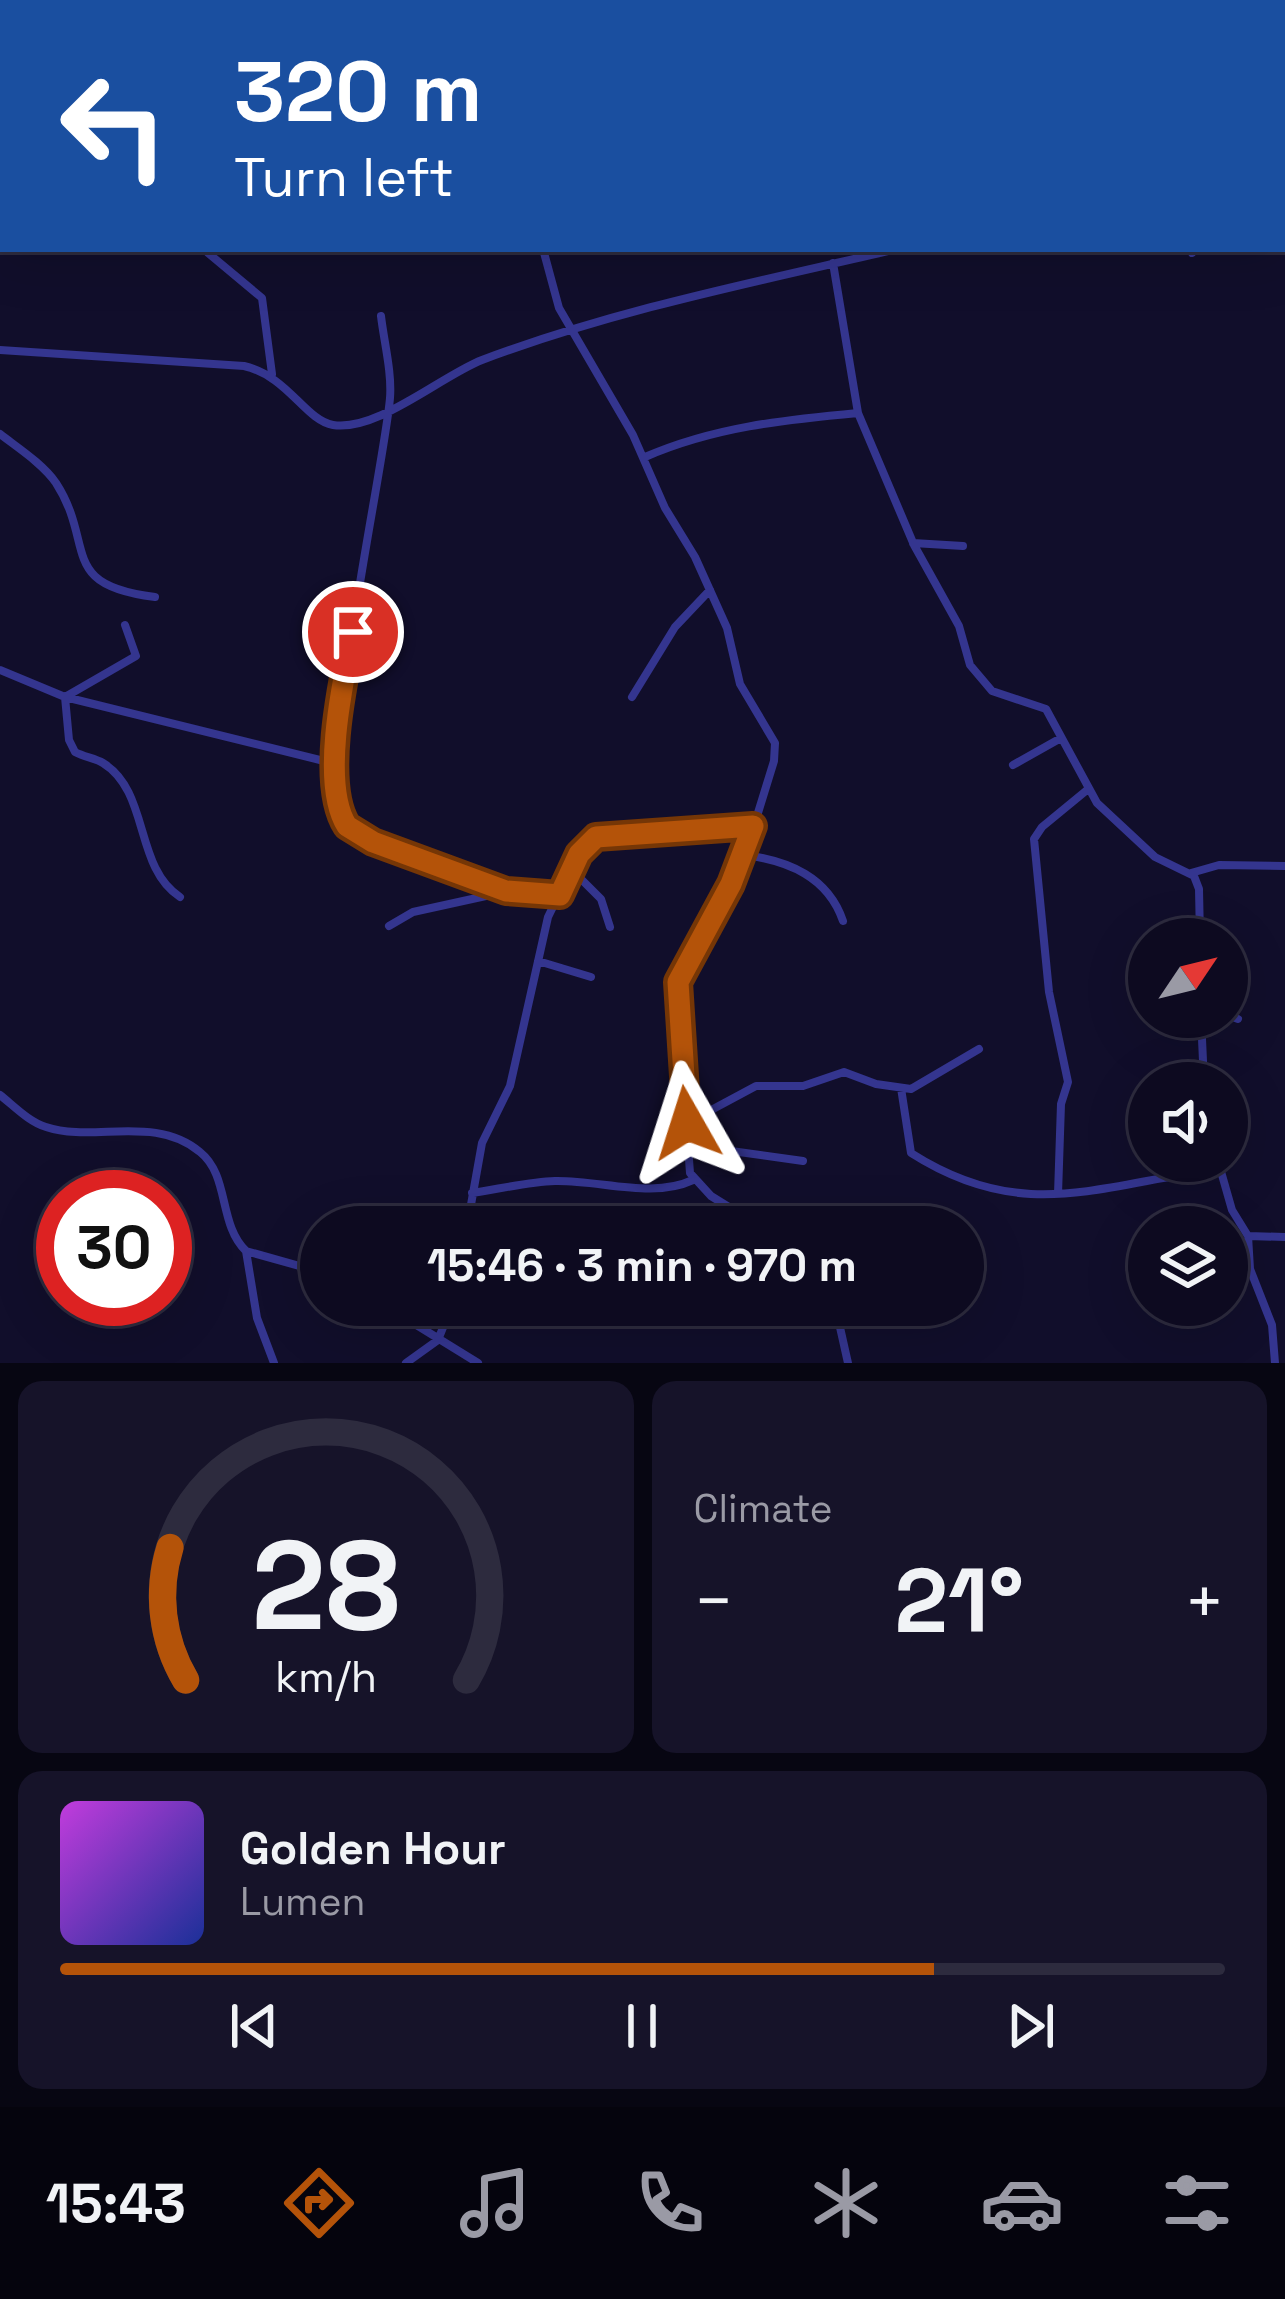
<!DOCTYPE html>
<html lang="en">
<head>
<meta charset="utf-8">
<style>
	:root { --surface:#0d0a20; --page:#161329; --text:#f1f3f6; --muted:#9a9aa5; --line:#2d2b3e; --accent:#b45309 }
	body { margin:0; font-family:"Space Grotesk",sans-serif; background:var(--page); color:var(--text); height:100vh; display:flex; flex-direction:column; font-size:45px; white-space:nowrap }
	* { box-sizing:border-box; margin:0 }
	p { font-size:39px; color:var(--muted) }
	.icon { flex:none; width:66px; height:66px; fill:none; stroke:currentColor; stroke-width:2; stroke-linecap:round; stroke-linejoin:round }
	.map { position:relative; height:1363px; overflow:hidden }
	.sheet { display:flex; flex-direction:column; gap:18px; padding:18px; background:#070612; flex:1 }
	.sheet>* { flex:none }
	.top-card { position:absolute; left:0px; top:0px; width:1287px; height:252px; box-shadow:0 12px 48px #0002,0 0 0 3px var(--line); background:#1a4fa0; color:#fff; overflow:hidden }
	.needle { width:78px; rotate:55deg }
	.controls { position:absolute; left:1128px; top:918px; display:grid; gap:24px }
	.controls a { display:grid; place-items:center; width:120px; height:120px; border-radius:50%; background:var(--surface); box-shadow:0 12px 48px #0002,0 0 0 3px var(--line); font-size:60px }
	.speed { position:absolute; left:36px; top:1170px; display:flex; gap:24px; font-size:60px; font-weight:700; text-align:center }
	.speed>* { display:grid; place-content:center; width:156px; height:156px; border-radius:50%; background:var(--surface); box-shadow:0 12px 48px #0002,0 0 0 3px var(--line); line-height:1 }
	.speed .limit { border:18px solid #d22; background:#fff; color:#111 }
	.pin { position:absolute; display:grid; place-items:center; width:102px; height:102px; color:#fff; margin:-51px; border:6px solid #fff; border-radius:50%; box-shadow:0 3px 12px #0007 }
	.me { position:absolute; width:132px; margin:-66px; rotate:354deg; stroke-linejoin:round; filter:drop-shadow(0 0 9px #0008) }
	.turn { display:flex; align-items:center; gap:42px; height:252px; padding:0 36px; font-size:54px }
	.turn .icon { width:156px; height:156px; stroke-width:2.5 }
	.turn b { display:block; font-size:84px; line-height:102px }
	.big { font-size:90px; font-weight:700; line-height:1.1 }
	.sheet .widget { flex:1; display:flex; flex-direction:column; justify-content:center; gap:18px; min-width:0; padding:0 42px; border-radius:24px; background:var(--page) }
	.sheet .dial { align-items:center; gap:0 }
	.dial svg { height:312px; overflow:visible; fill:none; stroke:var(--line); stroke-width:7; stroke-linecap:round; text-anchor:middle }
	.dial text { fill:var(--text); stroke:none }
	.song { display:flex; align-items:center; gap:36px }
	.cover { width:144px; height:144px; border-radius:18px; background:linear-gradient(135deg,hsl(290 70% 55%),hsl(230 70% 35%)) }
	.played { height:12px; border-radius:6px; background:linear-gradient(90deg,var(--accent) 75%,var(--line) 75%) }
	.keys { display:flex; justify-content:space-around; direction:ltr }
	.heat { display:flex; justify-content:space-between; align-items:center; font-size:66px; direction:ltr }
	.sheet .tiles { flex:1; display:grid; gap:18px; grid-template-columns:1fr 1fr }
	.widget:last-child { grid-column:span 2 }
	.trip { position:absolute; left:300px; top:1206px; width:684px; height:120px; border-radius:60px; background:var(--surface); box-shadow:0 12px 48px #0002,0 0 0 3px var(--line); font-weight:700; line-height:120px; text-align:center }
	.menu { display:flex; height:192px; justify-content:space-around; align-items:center; background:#05040d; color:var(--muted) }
	.menu .icon { width:84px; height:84px }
	.menu .selected { color:var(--accent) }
	.menu b { font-size:54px; color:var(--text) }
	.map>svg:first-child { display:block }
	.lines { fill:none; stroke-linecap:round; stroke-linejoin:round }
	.minor { stroke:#34358f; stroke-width:8 }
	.route-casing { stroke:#753606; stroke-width:30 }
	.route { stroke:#b45309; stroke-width:21 }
</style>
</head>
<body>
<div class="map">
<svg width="1285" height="1363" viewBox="0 0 1285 1363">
	<rect width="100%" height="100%" fill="#110e2b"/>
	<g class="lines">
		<path class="minor" d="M 142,0 L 143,3
			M 224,0 L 224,3
			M 327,0 L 328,3
			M 798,0 L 798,3
			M 976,0 L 978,3
			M 738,3 L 745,0
			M 905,3 L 910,0
			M 0,139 L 3,141
			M 1284,229 L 1285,229
			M 543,249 L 559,308 L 633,435 L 665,508 L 695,557 L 727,628 L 740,684 L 775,743 L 774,761 L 745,855 L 681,970 L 677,995 L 690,1173 L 711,1196 L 761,1227
			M 1191,249 L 1192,253
			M 208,253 L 262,298 L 272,374
			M 833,263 L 858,413 L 914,545 L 959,626 L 970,665 L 992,691 L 1046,709 L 1097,803 L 1155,857 L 1194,876 L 1199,889 L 1200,939
			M 381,316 C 384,342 392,372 390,398 C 384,469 314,782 345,824 C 356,838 482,885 505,891 C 522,895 542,894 560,895
			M 0,350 L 244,366 C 288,376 305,420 333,425 C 377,432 441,376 482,360 C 618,309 756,282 897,249
			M 0,434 C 18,448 43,464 56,483 C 96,545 57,585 155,597
			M 645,457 C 714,427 783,420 858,413
			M 913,543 L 963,546
			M 125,625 L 136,656 L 65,697 L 69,740 L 75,752 C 84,757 95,758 103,763 C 150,792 134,867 180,897
			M 0,670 L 65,697 L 336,764
			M 632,697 L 675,627 L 710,590
			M 1013,765 L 1061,738
			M 745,855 C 789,861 828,877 843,921
			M 573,871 L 601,899 L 610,927
			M 1191,873 L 1219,865 L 1285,866
			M 389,926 L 413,912 L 504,892
			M 538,961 L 591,977
			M 1227,1015 L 1238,1019
			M 1201,1017 L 1204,1083
			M 901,1088 L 911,1153 C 1024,1225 1100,1184 1219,1169
			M 0,1095 C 14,1106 29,1122 46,1127 C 93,1143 155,1114 200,1152 C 230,1176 218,1224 246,1251 L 321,1272
			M 687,1123 L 756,1086 L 803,1086 L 844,1072 L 876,1084 L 911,1089 L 979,1049
			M 688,1145 L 803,1161
			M 1218,1161 L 1232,1210 L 1248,1236 L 1285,1237
			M 472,1193 C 499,1189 528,1182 555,1181 C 601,1180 652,1199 693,1180
			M 1058,1194 L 1061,1104 L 1068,1082 L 1049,992 L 1034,839 L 1042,827 L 1087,790
			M 467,1227 L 482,1143 L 510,1086 L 548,917 L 579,854 L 596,837 L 753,826
			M 1248,1236 L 1250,1269 L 1272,1325 L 1275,1363
			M 246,1251 L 257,1318 L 274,1363
			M 384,1305 L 478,1363
			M 835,1305 L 848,1363
			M 406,1363 L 438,1340 L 452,1305"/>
	</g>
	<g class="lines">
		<defs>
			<path id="route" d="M 353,632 C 343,680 320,784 347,826 L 373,842 L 506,891 L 560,895 L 579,854 L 596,837 L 753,826 L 731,884 L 678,982 L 687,1123"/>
		</defs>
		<use href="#route" class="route-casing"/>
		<use href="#route" class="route"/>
	</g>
</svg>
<div class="controls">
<a><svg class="needle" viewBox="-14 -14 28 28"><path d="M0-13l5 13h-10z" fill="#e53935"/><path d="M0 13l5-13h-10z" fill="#9a9aa5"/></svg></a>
<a><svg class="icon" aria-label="sound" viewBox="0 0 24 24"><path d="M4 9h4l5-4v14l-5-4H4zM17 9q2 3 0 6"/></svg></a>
<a><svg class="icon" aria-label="layers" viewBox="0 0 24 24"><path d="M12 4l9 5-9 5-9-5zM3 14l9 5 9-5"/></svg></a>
</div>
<div class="speed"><div class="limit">30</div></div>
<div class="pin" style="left:353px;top:632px;background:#d93025"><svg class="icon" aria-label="arrive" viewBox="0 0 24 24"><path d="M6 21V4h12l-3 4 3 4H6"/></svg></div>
<svg class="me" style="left:687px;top:1123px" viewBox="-20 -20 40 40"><path d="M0-17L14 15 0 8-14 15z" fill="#b45309" stroke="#fff" stroke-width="4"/></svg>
<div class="trip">15:46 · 3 min · 970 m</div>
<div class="top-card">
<div class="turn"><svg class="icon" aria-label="left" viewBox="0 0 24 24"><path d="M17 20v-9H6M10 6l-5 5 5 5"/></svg><div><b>320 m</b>Turn left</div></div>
</div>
</div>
<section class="sheet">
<div class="tiles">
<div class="widget dial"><svg viewBox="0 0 100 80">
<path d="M14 69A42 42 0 1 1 86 69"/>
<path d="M14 69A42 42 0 0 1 10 35" stroke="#b45309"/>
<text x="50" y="56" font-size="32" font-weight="700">28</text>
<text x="50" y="72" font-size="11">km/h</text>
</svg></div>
<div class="widget"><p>Climate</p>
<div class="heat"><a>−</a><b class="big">21°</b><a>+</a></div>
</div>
<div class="widget">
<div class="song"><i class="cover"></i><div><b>Golden Hour</b><p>Lumen</p></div></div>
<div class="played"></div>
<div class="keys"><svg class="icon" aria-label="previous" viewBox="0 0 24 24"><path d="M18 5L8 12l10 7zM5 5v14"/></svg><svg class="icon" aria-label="pause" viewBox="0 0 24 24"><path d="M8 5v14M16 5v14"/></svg><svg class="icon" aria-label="next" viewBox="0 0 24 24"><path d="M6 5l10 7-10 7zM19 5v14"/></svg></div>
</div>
</div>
</section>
<nav class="menu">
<b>15:43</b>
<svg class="icon selected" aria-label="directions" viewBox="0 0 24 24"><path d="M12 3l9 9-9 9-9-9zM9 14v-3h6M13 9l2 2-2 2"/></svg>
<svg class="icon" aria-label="music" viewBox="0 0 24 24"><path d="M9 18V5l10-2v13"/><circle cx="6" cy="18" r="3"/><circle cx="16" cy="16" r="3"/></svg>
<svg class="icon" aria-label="phone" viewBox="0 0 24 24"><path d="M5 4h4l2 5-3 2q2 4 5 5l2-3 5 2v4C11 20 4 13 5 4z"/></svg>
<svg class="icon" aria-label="climate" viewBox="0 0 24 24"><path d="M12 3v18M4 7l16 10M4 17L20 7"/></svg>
<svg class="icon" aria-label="car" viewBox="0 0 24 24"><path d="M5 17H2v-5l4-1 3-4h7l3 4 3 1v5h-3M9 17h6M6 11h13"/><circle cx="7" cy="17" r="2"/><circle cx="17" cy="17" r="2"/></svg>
<svg class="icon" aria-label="filters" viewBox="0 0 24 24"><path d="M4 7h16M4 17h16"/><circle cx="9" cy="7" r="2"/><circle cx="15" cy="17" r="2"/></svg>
</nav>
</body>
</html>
